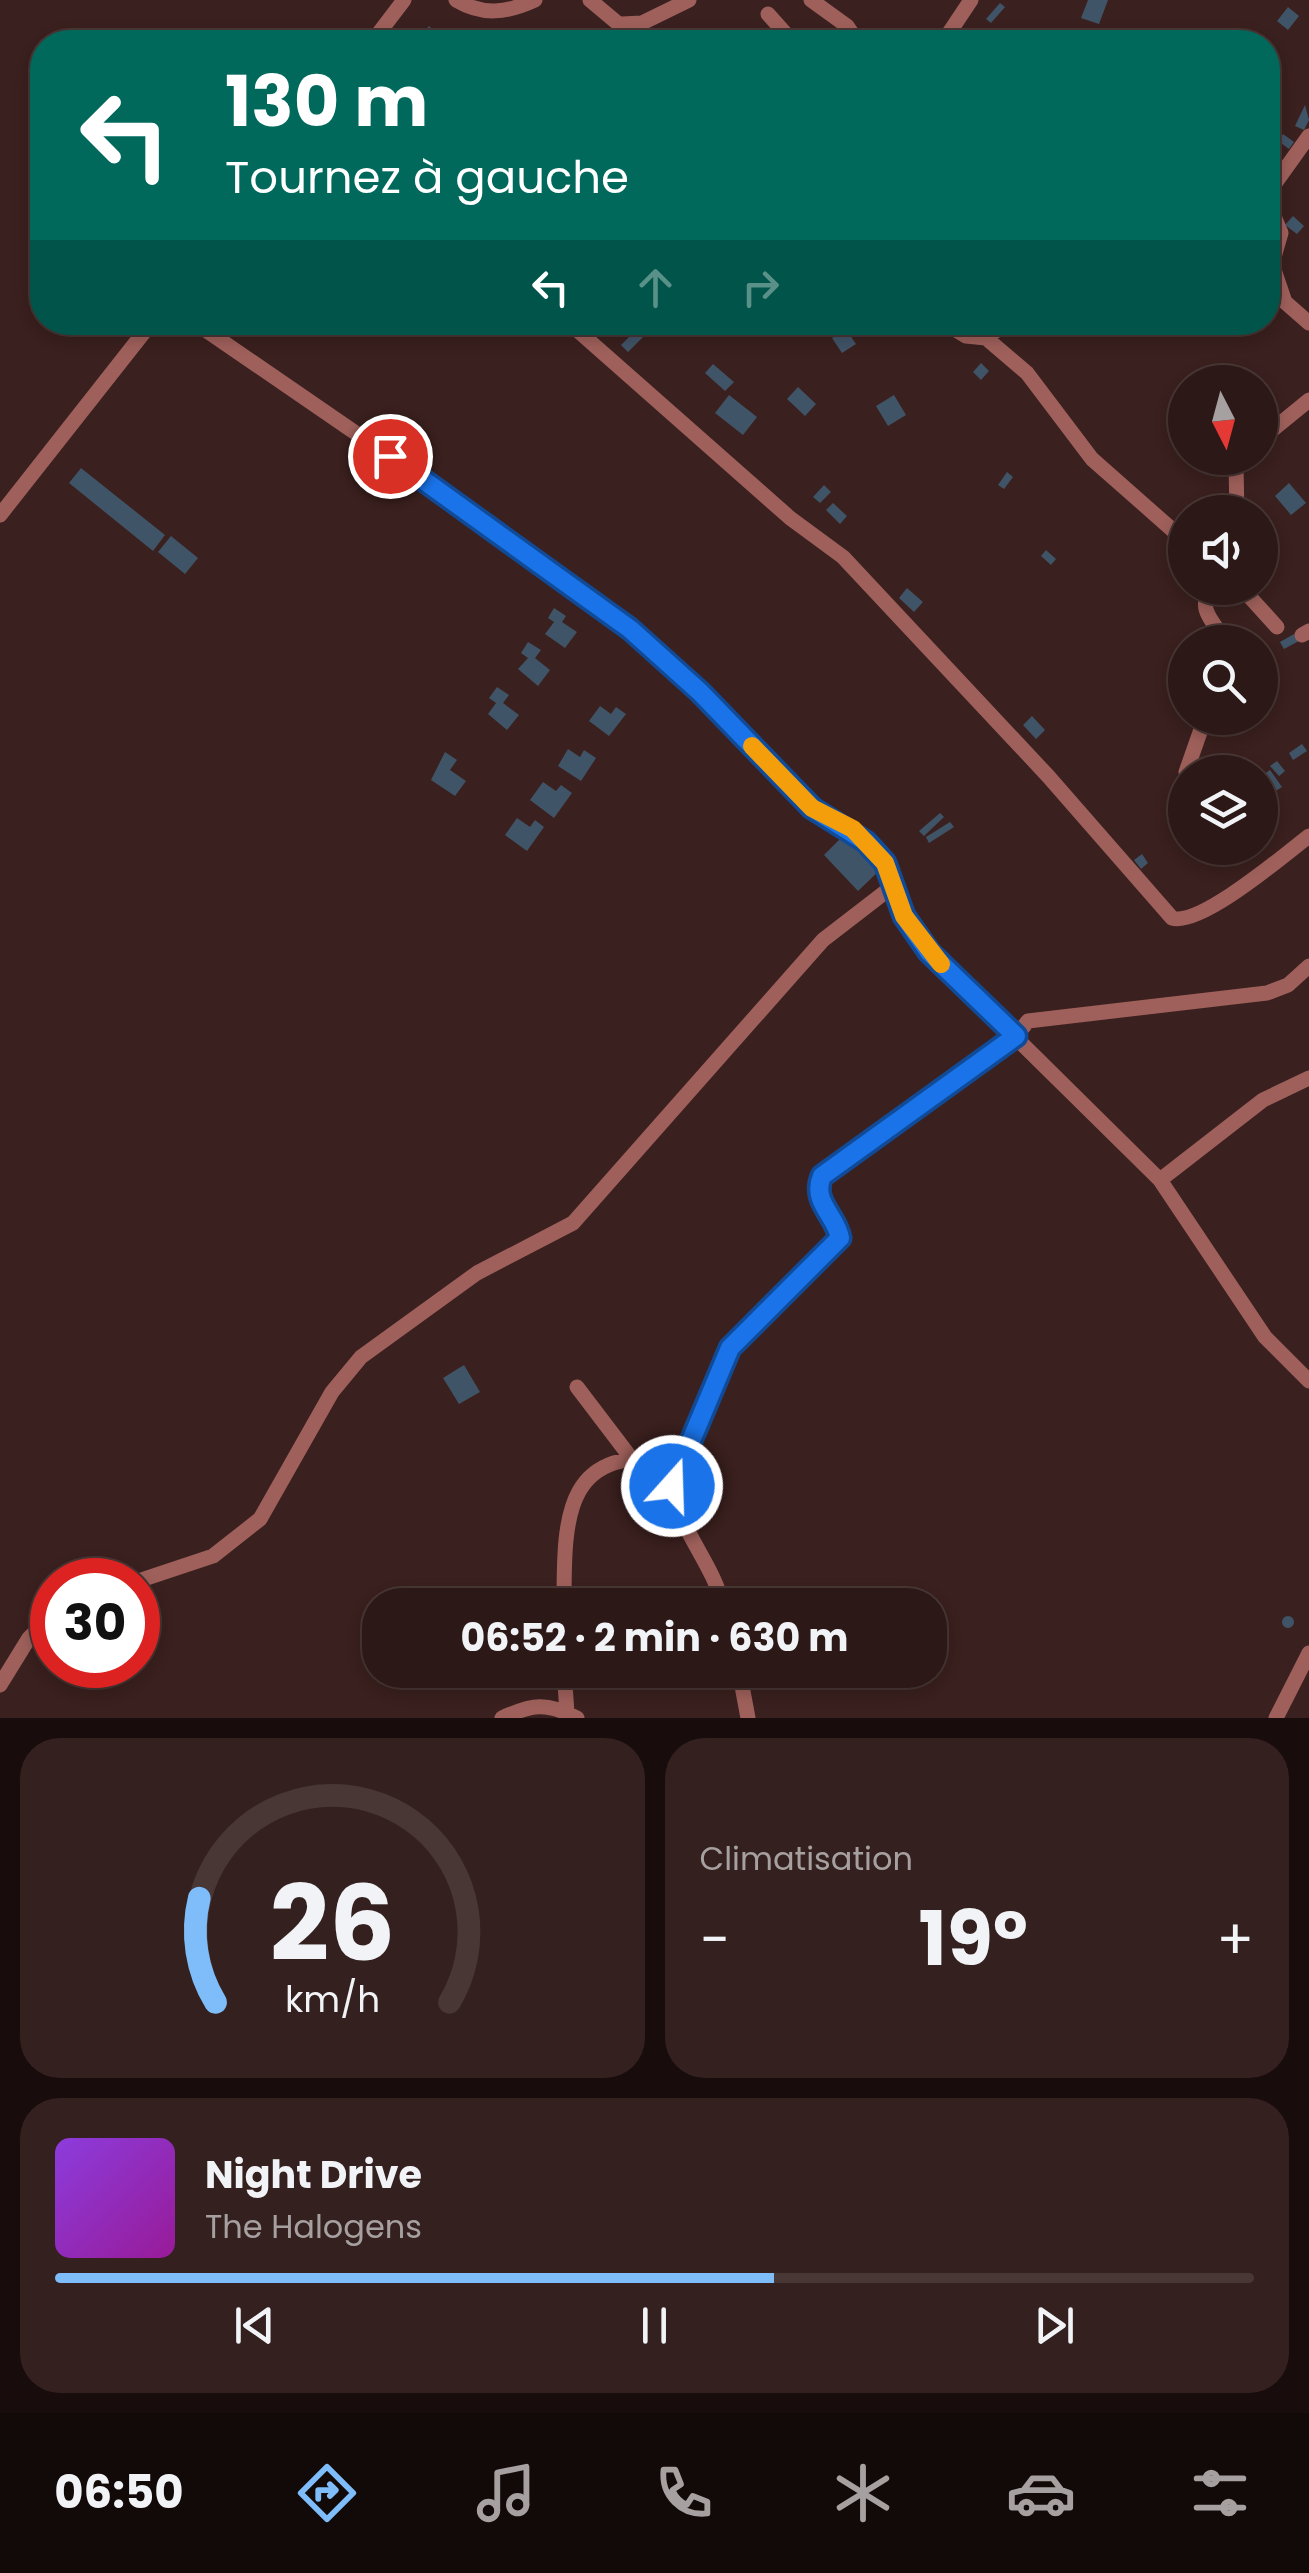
<!DOCTYPE html>
<html lang="fr">
<head>
<meta charset="utf-8">
<style>
	:root { --surface:#2c1816; --page:#34211f; --text:#f1f3f6; --muted:#a6a0a1; --line:#483735; --accent:#7ebdf9 }
	body { margin:0; font-family:Poppins,sans-serif; background:var(--page); color:var(--text); height:100vh; display:flex; flex-direction:column; font-size:38px; white-space:nowrap }
	* { box-sizing:border-box; margin:0 }
	p { font-size:32px; color:var(--muted) }
	.icon { flex:none; width:55px; height:55px; fill:none; stroke:currentColor; stroke-width:2; stroke-linecap:round; stroke-linejoin:round }
	.map { position:relative; height:1718px; overflow:hidden }
	.sheet { display:flex; flex-direction:column; gap:20px; padding:20px; background:#180d0c; flex:1 }
	.sheet>* { flex:none }
	.top-card { position:absolute; left:30px; top:30px; width:1250px; height:305px; border-radius:40px; box-shadow:0 5px 15px #0003,0 0 0 2px var(--line); background:#00695c; color:#fff; overflow:hidden }
	.needle { width:65px; rotate:174deg }
	.buttons { position:absolute; left:1168px; top:365px; display:grid; gap:20px }
	.buttons a { display:grid; place-items:center; width:110px; height:110px; border-radius:50%; background:var(--surface); box-shadow:0 5px 15px #0003,0 0 0 2px var(--line); font-size:50px }
	.speed { position:absolute; left:30px; top:1558px; display:flex; gap:20px; font-size:50px; font-weight:700; text-align:center }
	.speed>* { display:grid; place-content:center; width:130px; height:130px; border-radius:50%; background:var(--surface); box-shadow:0 5px 15px #0003,0 0 0 2px var(--line); line-height:1 }
	.speed .limit { border:15px solid #d22; background:#fff; color:#111 }
	.pin { position:absolute; display:grid; place-items:center; width:85px; height:85px; color:#fff; margin:-42px; border:5px solid #fff; border-radius:50%; box-shadow:0 2px 10px #0007 }
	.me { position:absolute; width:110px; margin:-55px; rotate:20deg; stroke-linejoin:round; filter:drop-shadow(0 0 8px #0008) }
	.turn { display:flex; align-items:center; gap:35px; height:210px; padding:0 30px; font-size:45px }
	.turn .icon { width:130px; height:130px; stroke-width:2.5 }
	.turn b { display:block; font-size:70px; line-height:85px }
	.lanes { display:flex; align-items:center; height:95px; padding:0 30px; background:#0003; justify-content:center; gap:50px; direction:ltr }
	.lanes .off { opacity:.35 }
	.big { font-size:75px; font-weight:700; line-height:1.1 }
	.sheet .widget { flex:1; display:flex; flex-direction:column; justify-content:center; gap:15px; min-width:0; padding:0 35px; border-radius:40px; background:var(--page) }
	.sheet .dial { align-items:center; gap:0 }
	.dial svg { height:260px; overflow:visible; fill:none; stroke:var(--line); stroke-width:7; stroke-linecap:round; text-anchor:middle }
	.dial text { fill:var(--text); stroke:none }
	.song { display:flex; align-items:center; gap:30px }
	.cover { width:120px; height:120px; border-radius:15px; background:linear-gradient(135deg,hsl(270 70% 55%),hsl(300 70% 35%)) }
	.played { height:10px; border-radius:5px; background:linear-gradient(90deg,var(--accent) 60%,var(--line) 60%) }
	.keys { display:flex; justify-content:space-around; direction:ltr }
	.heat { display:flex; justify-content:space-between; align-items:center; font-size:55px; direction:ltr }
	.sheet .tiles { flex:1; display:grid; gap:20px; grid-template-columns:1fr 1fr }
	.widget:last-child { grid-column:span 2 }
	.trip { position:absolute; left:362px; top:1588px; width:585px; height:100px; border-radius:40px; background:var(--surface); box-shadow:0 5px 15px #0003,0 0 0 2px var(--line); font-weight:700; line-height:100px; text-align:center }
	.tabs { display:flex; height:160px; justify-content:space-around; align-items:center; background:#120a09; color:var(--muted) }
	.tabs .icon { width:70px; height:70px }
	.tabs .active { color:var(--accent) }
	.tabs b { font-size:45px; color:var(--text) }
	.map>svg:first-child { display:block }
	.building { fill:#405467 }
	.lines { fill:none; stroke-linecap:round; stroke-linejoin:round }
	.minor { stroke:#9f605b; stroke-width:15 }
	.route-casing { stroke:#114b97; stroke-width:25 }
	.route { stroke:#1a73e8; stroke-width:18 }
	.slow { stroke:#f59e0b; stroke-width:18 }
</style>
</head>
<body>
<div class="map">
<svg width="1309" height="1718" viewBox="0 0 1309 1718">
	<rect width="100%" height="100%" fill="#3a201e"/>
	<path class="building" d="M 1088,0 L 1108,0 L 1099,24 L 1081,18 Z
		M 1000,3 L 1005,7 L 991,23 L 986,19 Z
		M 1288,7 L 1299,16 L 1288,30 L 1277,21 Z
		M 429,26 L 441,37 L 435,42 L 422,34 Z
		M 1203,31 L 1212,36 L 1208,42 L 1196,42 Z
		M 1305,105 L 1309,120 L 1304,130 L 1295,126 Z
		M 1283,134 L 1294,142 L 1289,149 L 1278,141 Z
		M 1293,216 L 1304,226 L 1297,234 L 1285,225 Z
		M 846,329 L 856,344 L 842,353 L 832,338 Z
		M 636,330 L 643,337 L 628,352 L 621,345 Z
		M 981,363 L 989,371 L 981,380 L 973,372 Z
		M 713,364 L 734,382 L 725,391 L 705,373 Z
		M 798,387 L 816,404 L 805,416 L 787,399 Z
		M 729,395 L 757,417 L 743,435 L 715,413 Z
		M 894,395 L 906,415 L 888,426 L 876,406 Z
		M 81,468 L 165,535 L 153,551 L 69,483 Z
		M 1007,472 L 1013,477 L 1004,489 L 998,485 Z
		M 1289,483 L 1306,503 L 1291,515 L 1275,496 Z
		M 824,485 L 831,492 L 820,503 L 813,497 Z
		M 833,503 L 847,516 L 840,524 L 826,510 Z
		M 171,536 L 198,558 L 185,574 L 158,552 Z
		M 1260,541 L 1278,561 L 1265,573 L 1260,567 Z
		M 1046,550 L 1056,559 L 1051,565 L 1041,556 Z
		M 907,588 L 923,602 L 914,612 L 899,598 Z
		M 554,608 L 566,616 L 562,622 L 577,632 L 565,648 L 545,634 L 554,622 L 548,618 Z
		M 1294,634 L 1299,641 L 1284,649 L 1280,642 Z
		M 528,642 L 541,650 L 535,658 L 550,670 L 538,686 L 518,669 L 528,658 L 521,653 Z
		M 497,687 L 509,695 L 503,703 L 519,715 L 507,730 L 488,714 L 496,703 L 489,698 Z
		M 600,706 L 611,714 L 616,707 L 626,714 L 609,736 L 589,721 Z
		M 1032,716 L 1045,730 L 1036,739 L 1023,725 Z
		M 1302,744 L 1307,751 L 1293,760 L 1289,753 Z
		M 568,749 L 580,757 L 584,750 L 596,758 L 581,781 L 558,766 Z
		M 445,752 L 457,760 L 450,770 L 466,781 L 455,796 L 431,780 Z
		M 1277,761 L 1285,771 L 1279,776 L 1270,766 Z
		M 1270,770 L 1282,787 L 1271,794 L 1260,777 Z
		M 543,782 L 556,791 L 561,785 L 572,793 L 554,818 L 530,800 Z
		M 1180,790 L 1185,794 L 1185,807 L 1173,799 Z
		M 940,813 L 944,817 L 924,836 L 919,831 Z
		M 517,818 L 530,827 L 535,820 L 544,827 L 527,851 L 505,835 Z
		M 950,822 L 954,827 L 929,843 L 926,837 Z
		M 845,834 L 880,870 L 858,891 L 824,855 Z
		M 1142,854 L 1148,863 L 1141,869 L 1134,860 Z
		M 464,1365 L 480,1392 L 459,1404 L 443,1378 Z
		M1282 1622a6 6 0 1 1 12 0a6 6 0 1 1-12 0Z"/>
	<g class="lines">
		<path class="minor" d="M 456,0 C 483,16 507,13 535,0
			M 590,0 L 640,42
			M 811,0 L 847,26 L 858,42
			M 768,14 L 793,42
			M 622,24 L 642,23 L 689,0
			M 381,31 L 398,42
			M 372,42 L 404,0
			M 943,42 L 971,0
			M 1268,193 L 1309,136
			M 1268,202 L 1281,233 L 1272,264 L 1285,302 L 1309,323
			M 194,322 L 488,524 L 631,629 L 700,693 L 812,808 L 866,842 L 885,863 L 904,916 L 929,952 L 1160,1180 L 1265,1337 L 1309,1381
			M 568,322 L 790,518 L 843,557 L 1048,776 L 1172,918 C 1200,927 1283,856 1309,836
			M 943,322 L 966,336 L 986,338 L 1027,373 L 1092,459 L 1185,541
			M 863,326 L 870,322
			M 986,338 L 1008,322
			M 1260,440 L 1309,400
			M 1237,512 L 1236,467 L 1244,458
			M 0,515 L 152,322
			M 1212,588 L 1248,595 L 1277,627
			M 1212,588 C 1195,609 1215,623 1226,642
			M 1302,635 L 1309,631
			M 1186,772 L 1205,718
			M 1160,1180 L 1263,1100 L 1309,1078
			M 577,1387 L 631,1458
			M 138,1581 L 213,1556 L 260,1519 L 332,1392 L 361,1357 L 477,1273 L 573,1223 L 823,940 L 893,886
			M 564,1605 C 564,1511 565,1445 680,1460
			M 723,1605 C 712,1562 679,1530 672,1486 L 730,1348 L 840,1238 C 836,1215 811,1202 822,1176 L 1016,1036 L 1028,1021 L 1267,993 L 1288,985 L 1309,966
			M 564,1670 L 567,1713
			M 739,1670 L 748,1718
			M 0,1685 L 29,1638 L 52,1615
			M 502,1718 C 532,1704 547,1702 577,1718
			M 1276,1718 L 1309,1653"/>
	</g>
	<g class="lines">
		<defs>
			<path id="route" d="M 390,456 L 630,629 L 700,692 L 812,808 L 866,842 L 885,863 L 904,916 L 929,952 L 1016,1036 L 822,1176 C 811,1202 836,1215 840,1238 L 730,1348 L 672,1486"/>
		</defs>
		<use href="#route" class="route-casing"/>
		<use href="#route" class="route"/>
		<path class="slow" d="M 752,746 L 812,808 L 853,829 L 885,863 L 904,916 L 941,964"/>
	</g>
</svg>
<div class="buttons">
<a><svg class="needle" viewBox="-14 -14 28 28"><path d="M0-13l5 13h-10z" fill="#e53935"/><path d="M0 13l5-13h-10z" fill="#a6a0a1"/></svg></a>
<a><svg class="icon" aria-label="sound" viewBox="0 0 24 24"><path d="M4 9h4l5-4v14l-5-4H4zM17 9q2 3 0 6"/></svg></a>
<a><svg class="icon" aria-label="search" viewBox="0 0 24 24"><circle cx="10" cy="10" r="6"/><path d="M15 15l6 6"/></svg></a>
<a><svg class="icon" aria-label="layers" viewBox="0 0 24 24"><path d="M12 4l9 5-9 5-9-5zM3 14l9 5 9-5"/></svg></a>
</div>
<div class="speed"><div class="limit">30</div></div>
<div class="pin" style="left:390px;top:456px;background:#d93025"><svg class="icon" aria-label="arrive" viewBox="0 0 24 24"><path d="M6 21V4h12l-3 4 3 4H6"/></svg></div>
<svg class="me" style="left:672px;top:1486px" viewBox="-20 -20 40 40"><circle r="17" fill="#1a73e8" stroke="#fff" stroke-width="3"/><path d="M0-11L8 9 0 5-8 9z" fill="#fff"/></svg>
<div class="trip">06:52 · 2 min · 630 m</div>
<div class="top-card">
<div class="turn"><svg class="icon" aria-label="left" viewBox="0 0 24 24"><path d="M17 20v-9H6M10 6l-5 5 5 5"/></svg><div><b>130 m</b>Tournez à gauche</div></div>
<div class="lanes"><svg class="icon" aria-label="left" viewBox="0 0 24 24"><path d="M17 20v-9H6M10 6l-5 5 5 5"/></svg><svg class="icon off" aria-label="ahead" viewBox="0 0 24 24"><path d="M12 20V5M6 11l6-6 6 6"/></svg><svg class="icon off" aria-label="right" viewBox="0 0 24 24"><path d="M7 20v-9h11M14 6l5 5-5 5"/></svg></div>
</div>
</div>
<section class="sheet">
<div class="tiles">
<div class="widget dial"><svg viewBox="0 0 100 80">
<path d="M14 69A42 42 0 1 1 86 69"/>
<path d="M14 69A42 42 0 0 1 9 37" stroke="#7ebdf9"/>
<text x="50" y="56" font-size="32" font-weight="700">26</text>
<text x="50" y="72" font-size="11">km/h</text>
</svg></div>
<div class="widget"><p>Climatisation</p>
<div class="heat"><a>−</a><b class="big">19°</b><a>+</a></div>
</div>
<div class="widget">
<div class="song"><i class="cover"></i><div><b>Night Drive</b><p>The Halogens</p></div></div>
<div class="played"></div>
<div class="keys"><svg class="icon" aria-label="previous" viewBox="0 0 24 24"><path d="M18 5L8 12l10 7zM5 5v14"/></svg><svg class="icon" aria-label="pause" viewBox="0 0 24 24"><path d="M8 5v14M16 5v14"/></svg><svg class="icon" aria-label="next" viewBox="0 0 24 24"><path d="M6 5l10 7-10 7zM19 5v14"/></svg></div>
</div>
</div>
</section>
<nav class="tabs">
<b>06:50</b>
<svg class="icon active" aria-label="directions" viewBox="0 0 24 24"><path d="M12 3l9 9-9 9-9-9zM9 14v-3h6M13 9l2 2-2 2"/></svg>
<svg class="icon" aria-label="music" viewBox="0 0 24 24"><path d="M9 18V5l10-2v13"/><circle cx="6" cy="18" r="3"/><circle cx="16" cy="16" r="3"/></svg>
<svg class="icon" aria-label="phone" viewBox="0 0 24 24"><path d="M5 4h4l2 5-3 2q2 4 5 5l2-3 5 2v4C11 20 4 13 5 4z"/></svg>
<svg class="icon" aria-label="climate" viewBox="0 0 24 24"><path d="M12 3v18M4 7l16 10M4 17L20 7"/></svg>
<svg class="icon" aria-label="car" viewBox="0 0 24 24"><path d="M5 17H2v-5l4-1 3-4h7l3 4 3 1v5h-3M9 17h6M6 11h13"/><circle cx="7" cy="17" r="2"/><circle cx="17" cy="17" r="2"/></svg>
<svg class="icon" aria-label="filters" viewBox="0 0 24 24"><path d="M4 7h16M4 17h16"/><circle cx="9" cy="7" r="2"/><circle cx="15" cy="17" r="2"/></svg>
</nav>
</body>
</html>
